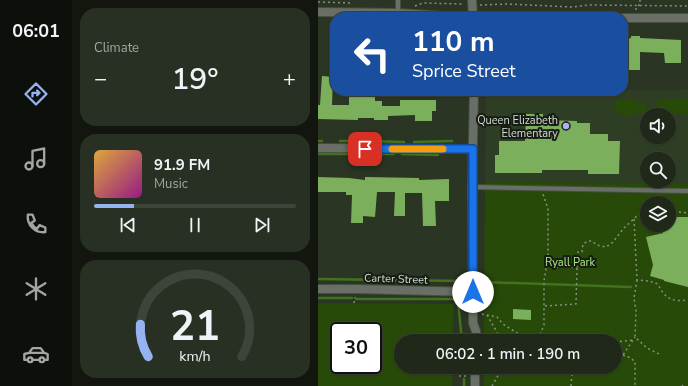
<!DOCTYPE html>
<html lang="en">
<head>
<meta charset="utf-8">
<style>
	:root { --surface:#20281a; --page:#283023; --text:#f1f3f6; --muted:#a2a6a2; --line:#3d4439; --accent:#95b2f1 }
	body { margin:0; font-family:"Nunito Sans",sans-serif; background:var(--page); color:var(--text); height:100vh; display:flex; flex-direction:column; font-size:15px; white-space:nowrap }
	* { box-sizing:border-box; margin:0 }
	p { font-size:13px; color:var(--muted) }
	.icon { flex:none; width:22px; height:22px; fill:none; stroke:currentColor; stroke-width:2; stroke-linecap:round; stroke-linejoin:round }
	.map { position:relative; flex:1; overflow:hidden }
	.drawer { display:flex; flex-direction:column; gap:8px; padding:8px; background:#12160e; width:246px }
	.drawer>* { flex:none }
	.top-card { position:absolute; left:12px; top:12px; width:298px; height:84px; border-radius:16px; box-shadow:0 1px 3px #0004,0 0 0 1px var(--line); background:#1a4fa0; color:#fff; overflow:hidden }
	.controls { position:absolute; left:322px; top:108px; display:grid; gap:8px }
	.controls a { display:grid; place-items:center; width:36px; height:36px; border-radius:50%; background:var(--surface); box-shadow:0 1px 3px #0004,0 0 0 1px var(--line); font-size:20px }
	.speed { position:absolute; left:12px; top:322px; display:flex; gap:8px; font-size:20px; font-weight:700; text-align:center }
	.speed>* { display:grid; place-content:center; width:52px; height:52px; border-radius:50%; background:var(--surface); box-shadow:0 1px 3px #0004,0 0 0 1px var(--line); line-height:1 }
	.speed .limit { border:2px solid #111; border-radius:6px; background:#fff; color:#111 }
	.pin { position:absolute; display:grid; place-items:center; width:34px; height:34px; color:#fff; margin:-17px; border-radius:8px; box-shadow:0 2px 6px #0006 }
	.me { position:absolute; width:44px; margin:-22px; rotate:0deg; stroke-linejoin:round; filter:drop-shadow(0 0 3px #0008) }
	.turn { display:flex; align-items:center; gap:14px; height:84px; padding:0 16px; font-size:18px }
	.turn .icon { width:52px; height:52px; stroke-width:2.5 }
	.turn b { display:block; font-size:28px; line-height:34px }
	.big { font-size:30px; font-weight:600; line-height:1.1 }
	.drawer .tile { flex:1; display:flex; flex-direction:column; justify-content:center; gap:6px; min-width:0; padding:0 14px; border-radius:16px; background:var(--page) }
	.drawer .dial { align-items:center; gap:0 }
	.dial svg { height:104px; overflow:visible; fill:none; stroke:var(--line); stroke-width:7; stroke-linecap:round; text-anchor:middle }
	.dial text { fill:var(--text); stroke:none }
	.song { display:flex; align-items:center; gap:12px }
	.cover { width:48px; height:48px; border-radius:6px; background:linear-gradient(135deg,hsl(40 70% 55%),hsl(310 70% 35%)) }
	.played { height:4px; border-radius:2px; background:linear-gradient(90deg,var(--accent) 20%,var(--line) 20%) }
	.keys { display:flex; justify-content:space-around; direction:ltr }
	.heat { display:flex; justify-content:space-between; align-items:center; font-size:22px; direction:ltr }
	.trip { position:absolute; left:76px; top:334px; width:228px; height:40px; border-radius:20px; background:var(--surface); box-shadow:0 1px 3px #0004,0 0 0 1px var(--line); font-weight:600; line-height:40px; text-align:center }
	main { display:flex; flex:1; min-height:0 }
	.menu { display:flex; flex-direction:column; width:72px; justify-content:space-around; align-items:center; background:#0d100a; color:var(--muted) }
	.menu .icon { width:28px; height:28px }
	.menu .current { color:var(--accent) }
	.menu b { font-size:18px; color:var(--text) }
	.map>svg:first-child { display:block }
	.built { fill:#2e3e24; fill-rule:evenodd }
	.green { fill:#274a08; fill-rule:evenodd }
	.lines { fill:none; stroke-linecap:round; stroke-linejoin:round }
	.stream { stroke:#43721e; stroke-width:2.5 }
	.building { fill:#7caf5c }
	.service-casing { stroke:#45513f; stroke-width:6 }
	.minor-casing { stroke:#45513f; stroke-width:10 }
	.path { stroke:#869081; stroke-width:1.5; stroke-dasharray:2 3; stroke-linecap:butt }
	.service { stroke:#696f66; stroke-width:4 }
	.minor { stroke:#696f66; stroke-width:8 }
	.route-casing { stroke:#114b97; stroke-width:10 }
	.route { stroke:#1a73e8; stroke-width:7 }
	.slow { stroke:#f59e0b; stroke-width:7 }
	.poi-dot { fill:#afaefa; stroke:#161c13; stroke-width:1.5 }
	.labels { text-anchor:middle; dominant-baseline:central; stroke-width:4; stroke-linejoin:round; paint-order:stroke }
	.poi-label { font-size:11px; fill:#d4dcd0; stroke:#161c13; text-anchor:end }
	.park-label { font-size:11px; fill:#aaec80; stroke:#161c13 }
	.street-label { font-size:11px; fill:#d4dcd0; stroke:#161c13 }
</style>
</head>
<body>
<main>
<nav class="menu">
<b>06:01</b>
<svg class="icon current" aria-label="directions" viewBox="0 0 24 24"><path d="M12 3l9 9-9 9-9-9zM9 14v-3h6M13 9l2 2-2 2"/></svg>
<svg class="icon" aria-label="music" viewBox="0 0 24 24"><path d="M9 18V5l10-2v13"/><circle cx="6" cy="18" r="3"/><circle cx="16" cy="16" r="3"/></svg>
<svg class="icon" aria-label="phone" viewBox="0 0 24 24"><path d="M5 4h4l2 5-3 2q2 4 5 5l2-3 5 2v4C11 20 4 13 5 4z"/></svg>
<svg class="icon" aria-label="climate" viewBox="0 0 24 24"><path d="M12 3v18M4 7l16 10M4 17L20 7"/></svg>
<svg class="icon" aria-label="car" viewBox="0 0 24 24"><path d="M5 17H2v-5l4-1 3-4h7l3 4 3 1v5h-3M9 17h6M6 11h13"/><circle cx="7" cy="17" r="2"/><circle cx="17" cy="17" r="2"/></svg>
</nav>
<section class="drawer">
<div class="tile"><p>Climate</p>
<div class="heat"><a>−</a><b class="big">19°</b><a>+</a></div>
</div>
<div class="tile">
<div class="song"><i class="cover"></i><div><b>91.9 FM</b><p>Music</p></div></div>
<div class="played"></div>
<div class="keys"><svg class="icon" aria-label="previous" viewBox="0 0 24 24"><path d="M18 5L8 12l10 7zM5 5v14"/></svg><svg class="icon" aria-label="pause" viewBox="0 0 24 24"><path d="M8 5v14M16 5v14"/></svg><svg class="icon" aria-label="next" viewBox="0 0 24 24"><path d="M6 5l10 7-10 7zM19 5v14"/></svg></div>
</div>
<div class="tile dial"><svg viewBox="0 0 100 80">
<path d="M14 69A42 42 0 1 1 86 69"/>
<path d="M14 69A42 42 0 0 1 8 44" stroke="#95b2f1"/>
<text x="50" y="56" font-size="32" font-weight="700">21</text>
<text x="50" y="72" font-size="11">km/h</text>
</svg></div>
</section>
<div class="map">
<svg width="370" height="386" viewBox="0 0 370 386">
	<rect width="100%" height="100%" fill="#2a3623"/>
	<path class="built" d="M 370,90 L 370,183 L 167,182 L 168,91 ZM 329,115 L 351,115 L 351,137 L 329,137 ZM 329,159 L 351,159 L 351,181 L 329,181 Z"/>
	<path class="green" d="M 340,99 L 370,100 L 370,114 L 340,114 Z
		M 297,100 L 317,100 L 317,103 L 329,104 L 328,112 L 326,112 L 325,114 L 313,114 L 309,118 L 296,110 Z
		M 167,182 L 370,183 L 370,386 L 166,386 L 166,367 L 297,367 L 297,341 L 166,341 ZM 329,203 L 351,203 L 351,225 L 329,225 Z
		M 0,303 L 136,304 L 134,341 L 83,341 L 83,367 L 135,367 L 134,386 L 0,386 ZM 21,331 L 55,331 L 55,365 L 21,365 Z"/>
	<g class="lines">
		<path class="stream" d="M 0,141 L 4,141
			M 22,141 L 35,141
			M 51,141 L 86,142
			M 96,142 L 134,141
			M 0,154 L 39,154
			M 55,154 L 76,154
			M 84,154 L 120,155
			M 0,279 L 146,281
			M 165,282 L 313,287
			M 0,298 L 34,298
			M 38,299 L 135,299 L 140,301
			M 141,300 L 140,301 L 144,341
			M 147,374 L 147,367
			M 146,386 L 146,379"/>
	</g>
	<path class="building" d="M 313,36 L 322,36 L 322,38 L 363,40 L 363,63 L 347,63 L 346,53 L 322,52 L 322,70 L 305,70 L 305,38 L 310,39 L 313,38 Z
		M 4,76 L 15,77 L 14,105 L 31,105 L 31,91 L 57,91 L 57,101 L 64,101 L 64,106 L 82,106 L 82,100 L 118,100 L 118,111 L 114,111 L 114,121 L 97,121 L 97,115 L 70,116 L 70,120 L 56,120 L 56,118 L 40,118 L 40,120 L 0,119 L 0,105 L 2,105 Z
		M 208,114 L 225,114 L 225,120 L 259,121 L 259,123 L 272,123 L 272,134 L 290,134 L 290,141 L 302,141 L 301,174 L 270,174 L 270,170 L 224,170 L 224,173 L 177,173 L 177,155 L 181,155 L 181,141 L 207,141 Z
		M 0,177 L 31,178 L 47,180 L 47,177 L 101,178 L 101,180 L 131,179 L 131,201 L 117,201 L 118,226 L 105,226 L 104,193 L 87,193 L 87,216 L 76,216 L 77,192 L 59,192 L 57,217 L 45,216 L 45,223 L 33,223 L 34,195 L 28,195 L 28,192 L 0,192 Z
		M 351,217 L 370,217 L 370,287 L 346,281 L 346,280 L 332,276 L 335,265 L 328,237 L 345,233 L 345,225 L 351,225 Z
		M 195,309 L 213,310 L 213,320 L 195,319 Z"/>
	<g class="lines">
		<defs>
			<path id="service" d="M 80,13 L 80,0
				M 154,187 L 370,191"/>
			<path id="minor" d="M 154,0 L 155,17
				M 0,12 L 80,13 L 142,17
				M 305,18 L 370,18
				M 156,91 L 154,187 L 155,323 L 158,331 L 158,341
				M 0,148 L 155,149
				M 0,289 L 38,289 L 155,292
				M 157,386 L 157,367"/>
		</defs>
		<use href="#service" class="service-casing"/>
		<use href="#minor" class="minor-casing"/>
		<path class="path" d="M 0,2 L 34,3
			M 162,5 L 189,4 L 254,7 L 271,5 L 370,6
			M 97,6 L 105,3 L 146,4
			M 318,10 L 318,8 L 322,4 L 322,0
			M 337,203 L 337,197
			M 351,211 L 370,213
			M 316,219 L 319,280 L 331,281 L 340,284 C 347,299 354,302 370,300
			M 339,225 L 343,233
			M 228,267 L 259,267 L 260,252 L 264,252 L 265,244 L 270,241 L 274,241 L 279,245 L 288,247 L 294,243 L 306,228 L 320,215 L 329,213
			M 319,280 L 316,298 L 318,311 L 317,337 L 329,348 L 341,354
			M 36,303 L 37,297
			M 227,306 L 258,304 L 259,267
			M 164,314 L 179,317 L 185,324 L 199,333 L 212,338 L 220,339 L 222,341
			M 169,315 L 184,341
			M 220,339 L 226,325 L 226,281 L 230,257 L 230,209 L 225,194
			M 292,340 L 294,341
			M 297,342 L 315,340
			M 305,355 L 313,358 L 317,362 L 317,386
			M 297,360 L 305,355 L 317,337
			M 244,367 L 253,372 L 260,370 L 262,367
			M 141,376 L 149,376
			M 364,385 L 365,386
			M 174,386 L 185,367
			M 253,386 L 254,372"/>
		<use href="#service" class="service"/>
		<use href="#minor" class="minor"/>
	</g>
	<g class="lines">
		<defs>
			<path id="route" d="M 47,149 L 155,149 L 155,292"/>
		</defs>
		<use href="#route" class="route-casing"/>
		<use href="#route" class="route"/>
		<path class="slow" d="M 74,149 L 125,149"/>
	</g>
	<circle class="poi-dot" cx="248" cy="126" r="4"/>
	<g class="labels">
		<g class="poi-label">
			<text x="240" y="120">Queen Elizabeth<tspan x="240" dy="13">Elementary</tspan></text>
		</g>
		<g class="park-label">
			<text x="252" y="262">Ryall Park</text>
		</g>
		<g class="street-label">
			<text transform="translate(78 279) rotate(2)">Carter Street</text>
		</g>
	</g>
</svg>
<div class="controls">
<a><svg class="icon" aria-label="sound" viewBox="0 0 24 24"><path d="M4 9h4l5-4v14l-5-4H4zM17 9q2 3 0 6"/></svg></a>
<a><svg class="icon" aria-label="search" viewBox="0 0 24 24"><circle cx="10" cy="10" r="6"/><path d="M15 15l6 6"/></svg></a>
<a><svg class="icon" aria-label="layers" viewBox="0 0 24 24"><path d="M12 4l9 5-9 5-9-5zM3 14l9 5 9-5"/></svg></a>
</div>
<div class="speed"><div class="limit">30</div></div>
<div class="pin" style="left:47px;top:149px;background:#d93025"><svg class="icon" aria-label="arrive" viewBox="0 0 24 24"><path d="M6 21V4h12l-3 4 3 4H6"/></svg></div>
<svg class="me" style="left:155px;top:292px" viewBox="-20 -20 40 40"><circle r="19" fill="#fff"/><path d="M0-13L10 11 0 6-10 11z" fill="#1a73e8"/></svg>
<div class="trip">06:02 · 1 min · 190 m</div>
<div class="top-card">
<div class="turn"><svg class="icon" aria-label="left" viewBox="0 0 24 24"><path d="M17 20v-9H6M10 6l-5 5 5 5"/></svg><div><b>110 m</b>Sprice Street</div></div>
</div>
</div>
</main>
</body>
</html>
